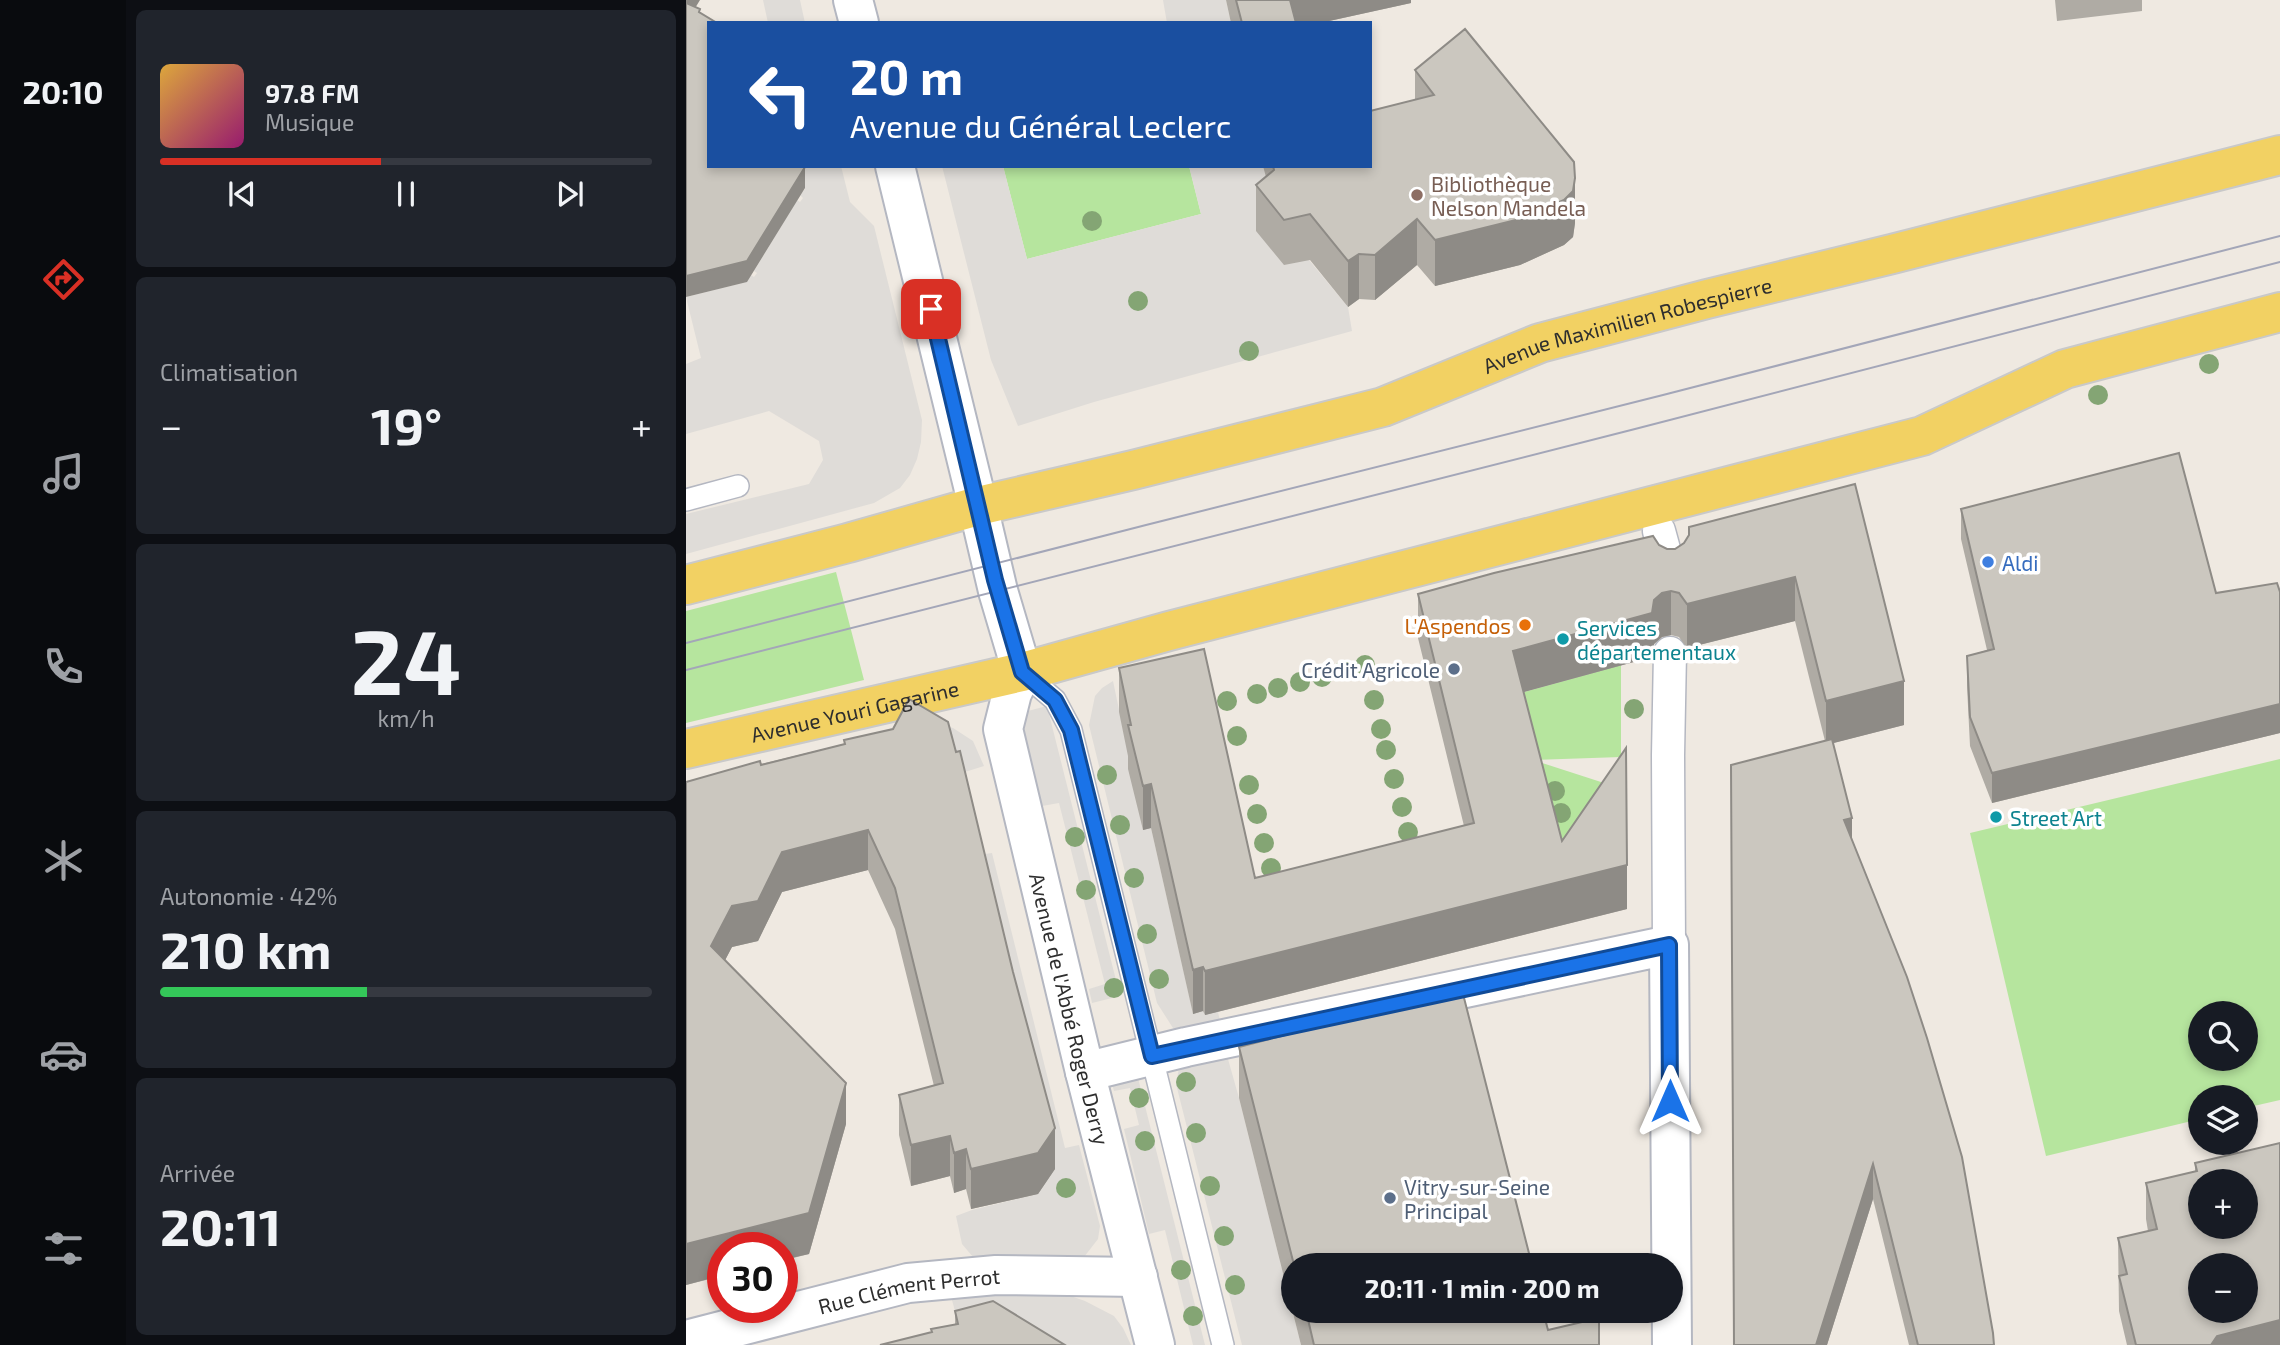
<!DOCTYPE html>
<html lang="fr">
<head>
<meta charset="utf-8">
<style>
	:root { --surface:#171b24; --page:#20242c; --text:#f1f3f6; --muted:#9ea1a6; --line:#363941; --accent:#d93025 }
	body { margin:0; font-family:"Exo 2",sans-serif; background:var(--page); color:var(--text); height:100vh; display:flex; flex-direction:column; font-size:26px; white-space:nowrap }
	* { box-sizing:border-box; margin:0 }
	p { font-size:23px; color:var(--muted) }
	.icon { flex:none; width:38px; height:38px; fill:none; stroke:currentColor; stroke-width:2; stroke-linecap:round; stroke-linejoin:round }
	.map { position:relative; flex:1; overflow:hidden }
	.side { display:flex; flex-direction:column; gap:10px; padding:10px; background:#0d0f14; width:560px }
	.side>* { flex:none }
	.hud { position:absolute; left:21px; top:21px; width:665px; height:147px; border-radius:0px; box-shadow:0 4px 10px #0003; background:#1a4fa0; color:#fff; overflow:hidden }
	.tools { position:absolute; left:1502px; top:1001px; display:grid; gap:14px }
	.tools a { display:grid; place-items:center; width:70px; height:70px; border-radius:50%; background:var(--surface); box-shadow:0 4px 10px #0003; font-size:35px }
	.speed { position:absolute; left:21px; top:1232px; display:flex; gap:14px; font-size:35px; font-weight:700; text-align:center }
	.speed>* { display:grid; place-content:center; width:91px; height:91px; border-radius:50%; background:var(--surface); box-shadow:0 4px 10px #0003; line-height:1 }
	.speed .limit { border:10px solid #d22; background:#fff; color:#111 }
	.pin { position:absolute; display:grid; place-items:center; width:60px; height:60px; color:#fff; margin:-30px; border-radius:14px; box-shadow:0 4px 10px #0006 }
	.me { position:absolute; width:77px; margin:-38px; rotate:0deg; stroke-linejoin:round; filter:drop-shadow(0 0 5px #0008) }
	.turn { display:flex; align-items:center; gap:24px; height:147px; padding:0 28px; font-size:32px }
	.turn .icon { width:91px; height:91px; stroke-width:2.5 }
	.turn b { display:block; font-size:49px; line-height:60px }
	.big { font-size:52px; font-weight:700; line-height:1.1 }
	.side .card { flex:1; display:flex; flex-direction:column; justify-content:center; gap:10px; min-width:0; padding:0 24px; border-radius:10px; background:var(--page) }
	.side .dial { align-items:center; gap:0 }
	.dial b { font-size:91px; line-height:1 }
	.song { display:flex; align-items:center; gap:21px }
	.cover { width:84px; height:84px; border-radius:10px; background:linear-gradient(135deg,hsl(40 70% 55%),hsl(320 70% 35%)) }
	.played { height:7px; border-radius:4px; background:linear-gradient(90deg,var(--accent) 45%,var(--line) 45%) }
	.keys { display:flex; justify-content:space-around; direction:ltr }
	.heat { display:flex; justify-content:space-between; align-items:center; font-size:38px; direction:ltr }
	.charge { height:10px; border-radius:5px; background:linear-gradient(90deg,#34c759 42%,var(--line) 0) }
	.trip { position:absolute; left:595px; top:1253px; width:402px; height:70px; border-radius:35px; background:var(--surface); box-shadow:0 4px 10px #0003; font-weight:700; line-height:70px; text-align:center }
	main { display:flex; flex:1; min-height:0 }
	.menu { display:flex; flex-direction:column; width:126px; justify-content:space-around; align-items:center; background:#090b0e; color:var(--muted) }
	.menu .icon { width:49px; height:49px }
	.menu .selected { color:var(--accent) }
	.menu b { font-size:32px; color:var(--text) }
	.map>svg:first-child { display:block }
	.green { fill:#b6e59e; fill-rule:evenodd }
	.plaza { fill:#dfdcd8 }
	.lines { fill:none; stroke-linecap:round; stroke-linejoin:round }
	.service-casing { stroke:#b4b7c1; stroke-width:24 }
	.pedestrian-casing { stroke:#b4b7c1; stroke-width:35 }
	.minor-casing { stroke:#b4b7c1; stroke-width:42 }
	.secondary-casing { stroke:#b4b7c1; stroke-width:42 }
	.primary-casing { stroke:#c9c9c9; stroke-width:42 }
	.service { stroke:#fff; stroke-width:21 }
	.pedestrian { stroke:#fff; stroke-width:32 }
	.minor { stroke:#fff; stroke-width:38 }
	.secondary { stroke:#fff; stroke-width:38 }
	.primary { stroke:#f2d163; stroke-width:38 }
	.tram { stroke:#a3a6b8; stroke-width:2 }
	.tree { fill:#84a574 }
	.wall { fill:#afaba4 }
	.shaded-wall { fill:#8e8b86 }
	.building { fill:#cbc7bf; stroke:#8e8b86; stroke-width:2; fill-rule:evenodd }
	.route-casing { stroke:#114b97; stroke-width:18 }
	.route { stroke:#1a73e8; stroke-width:12 }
	.education-dot { fill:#8d6e63; stroke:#fff; stroke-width:2.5 }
	.shop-dot { fill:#3f7fe0; stroke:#fff; stroke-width:2.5 }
	.food-dot { fill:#e8710a; stroke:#fff; stroke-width:2.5 }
	.culture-dot { fill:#0f9aa8; stroke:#fff; stroke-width:2.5 }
	.service-dot { fill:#5c6f8a; stroke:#fff; stroke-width:2.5 }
	.labels { text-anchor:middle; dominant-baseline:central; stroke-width:7; stroke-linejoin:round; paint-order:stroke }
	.education-label { font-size:21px; fill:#785e54; stroke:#fff; text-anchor:start }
	.street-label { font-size:21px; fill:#2e2e2e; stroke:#fff }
	.shop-label { font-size:21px; fill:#366cbe; stroke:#fff; text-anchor:start }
	.food-label { font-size:21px; fill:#c56008; stroke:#fff; text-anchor:end }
	.culture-label { font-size:21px; fill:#0d838f; stroke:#fff; text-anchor:start }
	.service-label { font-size:21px; fill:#4e5e75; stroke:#fff; text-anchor:end }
</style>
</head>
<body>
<main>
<nav class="menu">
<b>20:10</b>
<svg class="icon selected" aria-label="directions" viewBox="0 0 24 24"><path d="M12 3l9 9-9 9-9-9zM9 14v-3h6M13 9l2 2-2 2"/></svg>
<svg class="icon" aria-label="music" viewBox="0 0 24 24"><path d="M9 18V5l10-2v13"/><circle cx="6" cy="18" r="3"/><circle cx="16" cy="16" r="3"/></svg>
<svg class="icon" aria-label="phone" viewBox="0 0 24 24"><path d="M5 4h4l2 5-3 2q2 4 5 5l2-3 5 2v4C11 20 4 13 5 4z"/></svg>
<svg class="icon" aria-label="climate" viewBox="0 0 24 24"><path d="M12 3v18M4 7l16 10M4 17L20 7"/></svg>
<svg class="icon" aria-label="car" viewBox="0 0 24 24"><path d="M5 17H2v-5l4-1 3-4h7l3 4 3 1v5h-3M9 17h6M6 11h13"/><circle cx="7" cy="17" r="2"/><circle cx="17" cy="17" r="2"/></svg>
<svg class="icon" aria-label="filters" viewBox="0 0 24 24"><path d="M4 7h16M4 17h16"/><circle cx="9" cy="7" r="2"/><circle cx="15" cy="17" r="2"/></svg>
</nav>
<section class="side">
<div class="card">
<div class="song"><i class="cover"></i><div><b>97.8 FM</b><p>Musique</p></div></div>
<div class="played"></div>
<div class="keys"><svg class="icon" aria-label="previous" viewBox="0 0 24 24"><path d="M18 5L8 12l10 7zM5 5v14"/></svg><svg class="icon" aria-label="pause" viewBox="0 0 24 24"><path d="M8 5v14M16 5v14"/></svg><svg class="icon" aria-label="next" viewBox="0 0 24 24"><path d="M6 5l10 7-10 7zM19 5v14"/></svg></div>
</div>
<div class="card"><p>Climatisation</p>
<div class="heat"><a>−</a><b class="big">19°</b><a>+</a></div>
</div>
<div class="card dial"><b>24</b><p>km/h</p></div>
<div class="card"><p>Autonomie · 42%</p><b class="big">210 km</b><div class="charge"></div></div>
<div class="card"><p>Arrivée</p><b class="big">20:11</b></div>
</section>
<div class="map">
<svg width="1594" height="1345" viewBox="0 0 1594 1345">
	<rect width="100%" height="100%" fill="#efe9e1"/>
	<path class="green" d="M 317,166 L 503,166 L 515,214 L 341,259 Z
		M 150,572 L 178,680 L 0,723 L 0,611 Z
		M 935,665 L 935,757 L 847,760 L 915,782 L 924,788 L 923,827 L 865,844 L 827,695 Z
		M 1594,759 L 1594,1100 L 1559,1108 L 1559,1097 L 1514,1097 L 1514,1119 L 1360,1156 L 1284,833 ZM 1559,1013 L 1559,1059 L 1514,1059 L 1514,1013 Z"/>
	<path class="plaza" d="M 77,0 L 114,0 L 119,23 L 82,23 Z
		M 477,0 L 540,0 L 545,23 L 481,23 Z
		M 114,166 L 155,166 L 164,202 L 188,226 L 236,420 L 235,442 L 231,459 L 224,475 L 214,488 L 188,503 L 0,554 L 0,514 L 123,484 L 137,460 L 133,441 L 83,411 L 0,434 L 0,364 L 15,358 L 0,297 L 60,282 L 65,275 L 68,277 L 71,273 L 68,271 L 111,200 L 114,202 L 117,198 L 114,195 L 119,189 Z
		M 256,166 L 317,166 L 341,259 L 515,214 L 503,166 L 577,166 L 623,260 L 662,307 L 666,331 L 408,402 L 332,426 L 305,360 Z
		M 427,681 L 458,829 L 465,828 L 507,1013 L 517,1011 L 532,1012 L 536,1030 L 503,1035 L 487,1028 L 471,1003 L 403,725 L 409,696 L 416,688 Z
		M 361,706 L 434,996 L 406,1003 L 403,989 L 419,984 L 373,803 L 356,806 L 334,713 Z
		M 245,722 L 267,728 L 287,741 L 298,766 L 279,772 L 299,854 L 306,853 L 379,1148 L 393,1145 L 414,1226 L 412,1239 L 398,1257 L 300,1264 L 287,1257 L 276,1244 L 270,1216 L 286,1210 L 352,1194 Z
		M 540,1052 L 553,1098 L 615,1345 L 556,1345 L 490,1084 L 493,1068 Z
		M 451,1074 L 519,1345 L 507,1345 L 479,1230 L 463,1234 L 438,1129 L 453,1125 L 444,1088 L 428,1091 L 425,1080 Z
		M 268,1291 L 370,1291 L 399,1301 L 428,1316 L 437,1328 L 445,1345 L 278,1345 L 266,1300 Z"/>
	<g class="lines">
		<defs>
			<path id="service" d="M 0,500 L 52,486
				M 336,672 L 369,700 L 385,730 L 537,1345"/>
			<path id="pedestrian" d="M 973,531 L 985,575
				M 983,945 L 982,755 L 984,653"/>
			<g id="minor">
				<path d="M 167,0 L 173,23"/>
				<path d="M 209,166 L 292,506"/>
				<path d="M 399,1072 L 500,1047 L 983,945 L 986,1345"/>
				<path id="s1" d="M 0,1340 L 222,1283 L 310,1275 L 452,1277"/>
			</g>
			<g id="secondary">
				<path id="s2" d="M 292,506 L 312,591 L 336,672 L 326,693 L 317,729 L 399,1072 L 469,1345"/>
			</g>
			<g id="primary">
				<path id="s3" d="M 0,585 L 162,543 L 292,506 L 447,470 L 697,407 L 854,343 L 1021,299 L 1206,254 L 1594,155"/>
				<path id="s4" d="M 0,749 L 336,672 L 483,631 L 1236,436 L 1379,369 L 1594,312"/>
			</g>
		</defs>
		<use href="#service" class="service-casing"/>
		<use href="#pedestrian" class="pedestrian-casing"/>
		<use href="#minor" class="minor-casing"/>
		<use href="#secondary" class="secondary-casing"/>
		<use href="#primary" class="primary-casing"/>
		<use href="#service" class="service"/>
		<use href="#pedestrian" class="pedestrian"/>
		<use href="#minor" class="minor"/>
		<use href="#secondary" class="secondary"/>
		<use href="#primary" class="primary"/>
		<path class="tram" d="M 0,643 L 460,525 L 977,395 L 1594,236
			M 0,670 L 949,429 L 1594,262"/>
	</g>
	<g class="tree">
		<circle cx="406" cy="221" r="10"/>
		<circle cx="452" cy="301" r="10"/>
		<circle cx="563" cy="351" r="10"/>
		<circle cx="1523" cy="364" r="10"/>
		<circle cx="1412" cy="395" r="10"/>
		<circle cx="679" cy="665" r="10"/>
		<circle cx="657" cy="671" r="10"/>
		<circle cx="636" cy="677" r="10"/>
		<circle cx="614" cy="682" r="10"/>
		<circle cx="592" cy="688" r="10"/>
		<circle cx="571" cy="694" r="10"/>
		<circle cx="688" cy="700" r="10"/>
		<circle cx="541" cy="701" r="10"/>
		<circle cx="948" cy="709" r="10"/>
		<circle cx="695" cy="729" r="10"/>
		<circle cx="551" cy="736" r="10"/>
		<circle cx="700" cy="750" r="10"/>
		<circle cx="421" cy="775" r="10"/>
		<circle cx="708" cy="779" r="10"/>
		<circle cx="563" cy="785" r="10"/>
		<circle cx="869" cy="791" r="10"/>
		<circle cx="716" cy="807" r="10"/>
		<circle cx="875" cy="813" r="10"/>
		<circle cx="571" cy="814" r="10"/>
		<circle cx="434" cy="825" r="10"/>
		<circle cx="722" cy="832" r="10"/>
		<circle cx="389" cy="837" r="10"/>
		<circle cx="578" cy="843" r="10"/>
		<circle cx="585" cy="868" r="10"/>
		<circle cx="448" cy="878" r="10"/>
		<circle cx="400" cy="890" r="10"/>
		<circle cx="461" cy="934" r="10"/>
		<circle cx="473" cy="979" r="10"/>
		<circle cx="428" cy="988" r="10"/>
		<circle cx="500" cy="1082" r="10"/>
		<circle cx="453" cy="1098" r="10"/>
		<circle cx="510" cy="1133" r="10"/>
		<circle cx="459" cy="1141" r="10"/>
		<circle cx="524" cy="1186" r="10"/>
		<circle cx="380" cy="1188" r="10"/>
		<circle cx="538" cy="1236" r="10"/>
		<circle cx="495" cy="1270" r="10"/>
		<circle cx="549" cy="1285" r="10"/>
		<circle cx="507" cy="1316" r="10"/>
	</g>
	<path class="wall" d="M 540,0 L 725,0 L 725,3 L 634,23 L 545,23 Z
		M 1369,0 L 1456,0 L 1456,11 L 1371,21 Z
		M 729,70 L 889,223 L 887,237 L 878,245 L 834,265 L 749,286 L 731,265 L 689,300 L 673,299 L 662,307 L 624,260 L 598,265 L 570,231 L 570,185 L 580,177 L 577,166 L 684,166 L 729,100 Z
		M 1169,484 L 1218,725 L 1147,743 L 1166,840 L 1308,1345 L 1223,1345 L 1187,1199 L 1141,1345 L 1048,1345 L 1139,741 L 1109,621 L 1001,648 L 993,637 L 985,635 L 976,637 L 968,644 L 966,657 L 837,692 L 876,841 L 941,909 L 519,1015 L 517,1011 L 507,1014 L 465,828 L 457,830 L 442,769 L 442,756 L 433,712 L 433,668 L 569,878 L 778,826 L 732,638 L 732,594 L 973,545 L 981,549 L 989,549 Z
		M 1275,509 L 1530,593 L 1594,592 L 1594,733 L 1306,803 L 1284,746 L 1281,686 L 1281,656 L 1301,650 L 1275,539 Z
		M 158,740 L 369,1169 L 352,1194 L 285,1209 L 280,1189 L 268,1193 L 264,1176 L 225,1186 L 213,1135 L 213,1095 L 248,1086 L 209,929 L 182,870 L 96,892 L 72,941 L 46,947 L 39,960 L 160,1124 L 123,1254 L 0,1285 L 0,782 L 158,744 Z
		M 553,1047 L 846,1265 L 607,1265 L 607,1311 L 857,1311 L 862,1330 L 913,1345 L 615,1345 L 553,1098 Z
		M 1509,1163 L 1594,1345 L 1441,1345 L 1433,1311 L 1432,1238 L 1462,1231 L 1460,1219 L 1460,1183 L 1509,1172 Z
		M 269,1311 L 379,1345 L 245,1332 L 245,1329 L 269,1325 Z"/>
	<path class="shaded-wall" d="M 2,0 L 14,0 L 0,23 L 0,3 Z
		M 600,0 L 725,0 L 725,3 L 634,23 L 600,23 Z
		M 119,167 L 119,188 L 61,282 L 0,297 L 0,276 Z
		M 889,178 L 889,223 L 887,237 L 878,245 L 834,265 L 749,286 L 749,240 Z
		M 731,219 L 731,265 L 689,300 L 689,255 Z
		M 673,254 L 673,299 L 662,307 L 662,261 Z
		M 1109,577 L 1109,621 L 1001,648 L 1001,604 Z
		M 985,591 L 985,635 L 976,637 L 968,644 L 966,657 L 827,695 L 827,651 L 968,600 L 976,593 Z
		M 1218,681 L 1218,725 L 1140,745 L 1140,701 Z
		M 1594,704 L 1594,733 L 1306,803 L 1306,773 Z
		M 465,784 L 465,828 L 457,830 L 457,786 Z
		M 1166,818 L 1166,853 L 1158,820 Z
		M 182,830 L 182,870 L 96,892 L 72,941 L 46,947 L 25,987 L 25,946 L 46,906 L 96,852 Z
		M 941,865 L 941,909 L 519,1015 L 519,971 Z
		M 517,967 L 517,1011 L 507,1014 L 507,970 Z
		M 160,1083 L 160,1124 L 123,1254 L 96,1260 L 96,1248 L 37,1248 L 37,1275 L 0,1285 L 0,1244 Z
		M 369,1128 L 369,1169 L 352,1194 L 285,1209 L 285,1169 Z
		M 264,1136 L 264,1176 L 225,1186 L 225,1145 Z
		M 280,1149 L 280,1189 L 268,1193 L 268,1153 Z
		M 1187,1164 L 1187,1199 L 1141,1345 L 1130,1345 Z
		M 1594,1320 L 1594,1345 L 1525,1345 L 1531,1336 Z"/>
	<path class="building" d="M 0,0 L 2,0 L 0,3 L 14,9 L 13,12 L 31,23 L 23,23 L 23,166 L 119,167 L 61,261 L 0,276 Z
		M 550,0 L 604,0 L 610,23 L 556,23 Z
		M 779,29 L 888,162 L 889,178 L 887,191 L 878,200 L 834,219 L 749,240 L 731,219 L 689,255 L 673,254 L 662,261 L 624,214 L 598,220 L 570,185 L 588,170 L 587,166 L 684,166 L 684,111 L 748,95 L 729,70 Z
		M 1493,453 L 1530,593 L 1591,583 L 1594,592 L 1594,704 L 1306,773 L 1284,717 L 1281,656 L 1308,649 L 1275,509 Z
		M 1169,484 L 1218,681 L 1140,701 L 1109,577 L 1001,604 L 993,593 L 985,591 L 976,593 L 968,600 L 966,613 L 827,651 L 876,841 L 940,748 L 941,865 L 519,971 L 517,967 L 507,970 L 465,784 L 457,786 L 442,725 L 445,725 L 433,668 L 518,649 L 569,878 L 788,823 L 732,594 L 808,573 L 967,536 L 973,545 L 981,549 L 989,549 L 998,543 L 1003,535 L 1003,527 Z
		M 223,699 L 262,722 L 270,752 L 274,751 L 327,972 L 369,1128 L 352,1153 L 285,1169 L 280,1149 L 268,1153 L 264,1136 L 225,1145 L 213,1095 L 257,1083 L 209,888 L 182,830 L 96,852 L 72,901 L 46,906 L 25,946 L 160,1083 L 123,1213 L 0,1244 L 0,782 L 74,761 L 75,765 L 159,744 L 158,740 L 207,729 Z
		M 1146,739 L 1166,818 L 1158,820 L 1221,977 L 1241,1038 L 1276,1157 L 1307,1333 L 1308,1345 L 1232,1345 L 1187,1164 L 1130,1345 L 1048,1345 L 1045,765 Z
		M 776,990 L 846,1265 L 608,1265 L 553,1047 Z
		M 1594,1143 L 1594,1320 L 1531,1336 L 1525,1345 L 1450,1345 L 1433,1276 L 1441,1274 L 1432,1238 L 1471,1229 L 1460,1183 L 1511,1171 L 1509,1163 ZM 1514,1181 L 1559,1181 L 1559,1227 L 1514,1227 ZM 1514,1265 L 1559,1265 L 1559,1311 L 1514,1311 Z
		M 307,1301 L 379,1345 L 194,1345 L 246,1332 L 245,1329 L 272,1324 L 269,1311 Z
		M 620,1311 L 857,1311 L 862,1330 L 913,1318 L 913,1345 L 628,1345 Z"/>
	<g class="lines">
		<defs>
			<path id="route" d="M 245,309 L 309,580 L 336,672 L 369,700 L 385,730 L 466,1056 L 983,945 L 984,1101"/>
		</defs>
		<use href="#route" class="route-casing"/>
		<use href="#route" class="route"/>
	</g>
	<circle class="education-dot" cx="731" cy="195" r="7"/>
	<circle class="shop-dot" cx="1302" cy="562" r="7"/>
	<circle class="food-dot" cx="839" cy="625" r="7"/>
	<g class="culture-dot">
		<circle cx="877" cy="639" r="7"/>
		<circle cx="1310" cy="817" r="7"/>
	</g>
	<g class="service-dot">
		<circle cx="768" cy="669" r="7"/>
		<circle cx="704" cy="1198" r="7"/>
	</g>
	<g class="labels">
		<g class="education-label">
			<text x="745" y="183">Bibliothèque<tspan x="745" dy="24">Nelson Mandela</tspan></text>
		</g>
		<g class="street-label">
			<text stroke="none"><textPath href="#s3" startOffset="978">Avenue Maximilien Robespierre</textPath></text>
			<text stroke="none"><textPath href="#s4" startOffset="173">Avenue Youri Gagarine</textPath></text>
			<text stroke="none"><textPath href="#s2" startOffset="520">Avenue de l'Abbé Roger Derry</textPath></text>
			<text stroke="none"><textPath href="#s1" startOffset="229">Rue Clément Perrot</textPath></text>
		</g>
		<g class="shop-label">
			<text x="1316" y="562">Aldi</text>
		</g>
		<g class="food-label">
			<text x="825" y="625">L'Aspendos</text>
		</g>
		<g class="culture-label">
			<text x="891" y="627">Services<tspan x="891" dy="24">départementaux</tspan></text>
			<text x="1324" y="817">Street Art</text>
		</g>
		<g class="service-label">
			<text x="754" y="669">Crédit Agricole</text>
			<text x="718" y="1186" text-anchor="start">Vitry-sur-Seine<tspan x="718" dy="24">Principal</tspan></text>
		</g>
	</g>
</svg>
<div class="tools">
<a><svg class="icon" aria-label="search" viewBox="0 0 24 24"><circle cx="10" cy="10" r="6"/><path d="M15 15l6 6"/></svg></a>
<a><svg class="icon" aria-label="layers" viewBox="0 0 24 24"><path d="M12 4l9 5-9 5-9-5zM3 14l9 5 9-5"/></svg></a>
<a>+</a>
<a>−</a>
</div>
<div class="speed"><div class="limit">30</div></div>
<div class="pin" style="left:245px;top:309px;background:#d93025"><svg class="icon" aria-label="arrive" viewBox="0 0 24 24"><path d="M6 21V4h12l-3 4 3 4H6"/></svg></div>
<svg class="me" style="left:984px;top:1101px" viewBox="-20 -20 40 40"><path d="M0-17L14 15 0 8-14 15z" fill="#1a73e8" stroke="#fff" stroke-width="4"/></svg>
<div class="trip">20:11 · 1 min · 200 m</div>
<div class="hud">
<div class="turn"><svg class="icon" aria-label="left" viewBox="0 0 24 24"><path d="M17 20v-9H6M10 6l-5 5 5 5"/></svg><div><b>20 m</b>Avenue du Général Leclerc</div></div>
</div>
</div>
</main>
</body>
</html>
